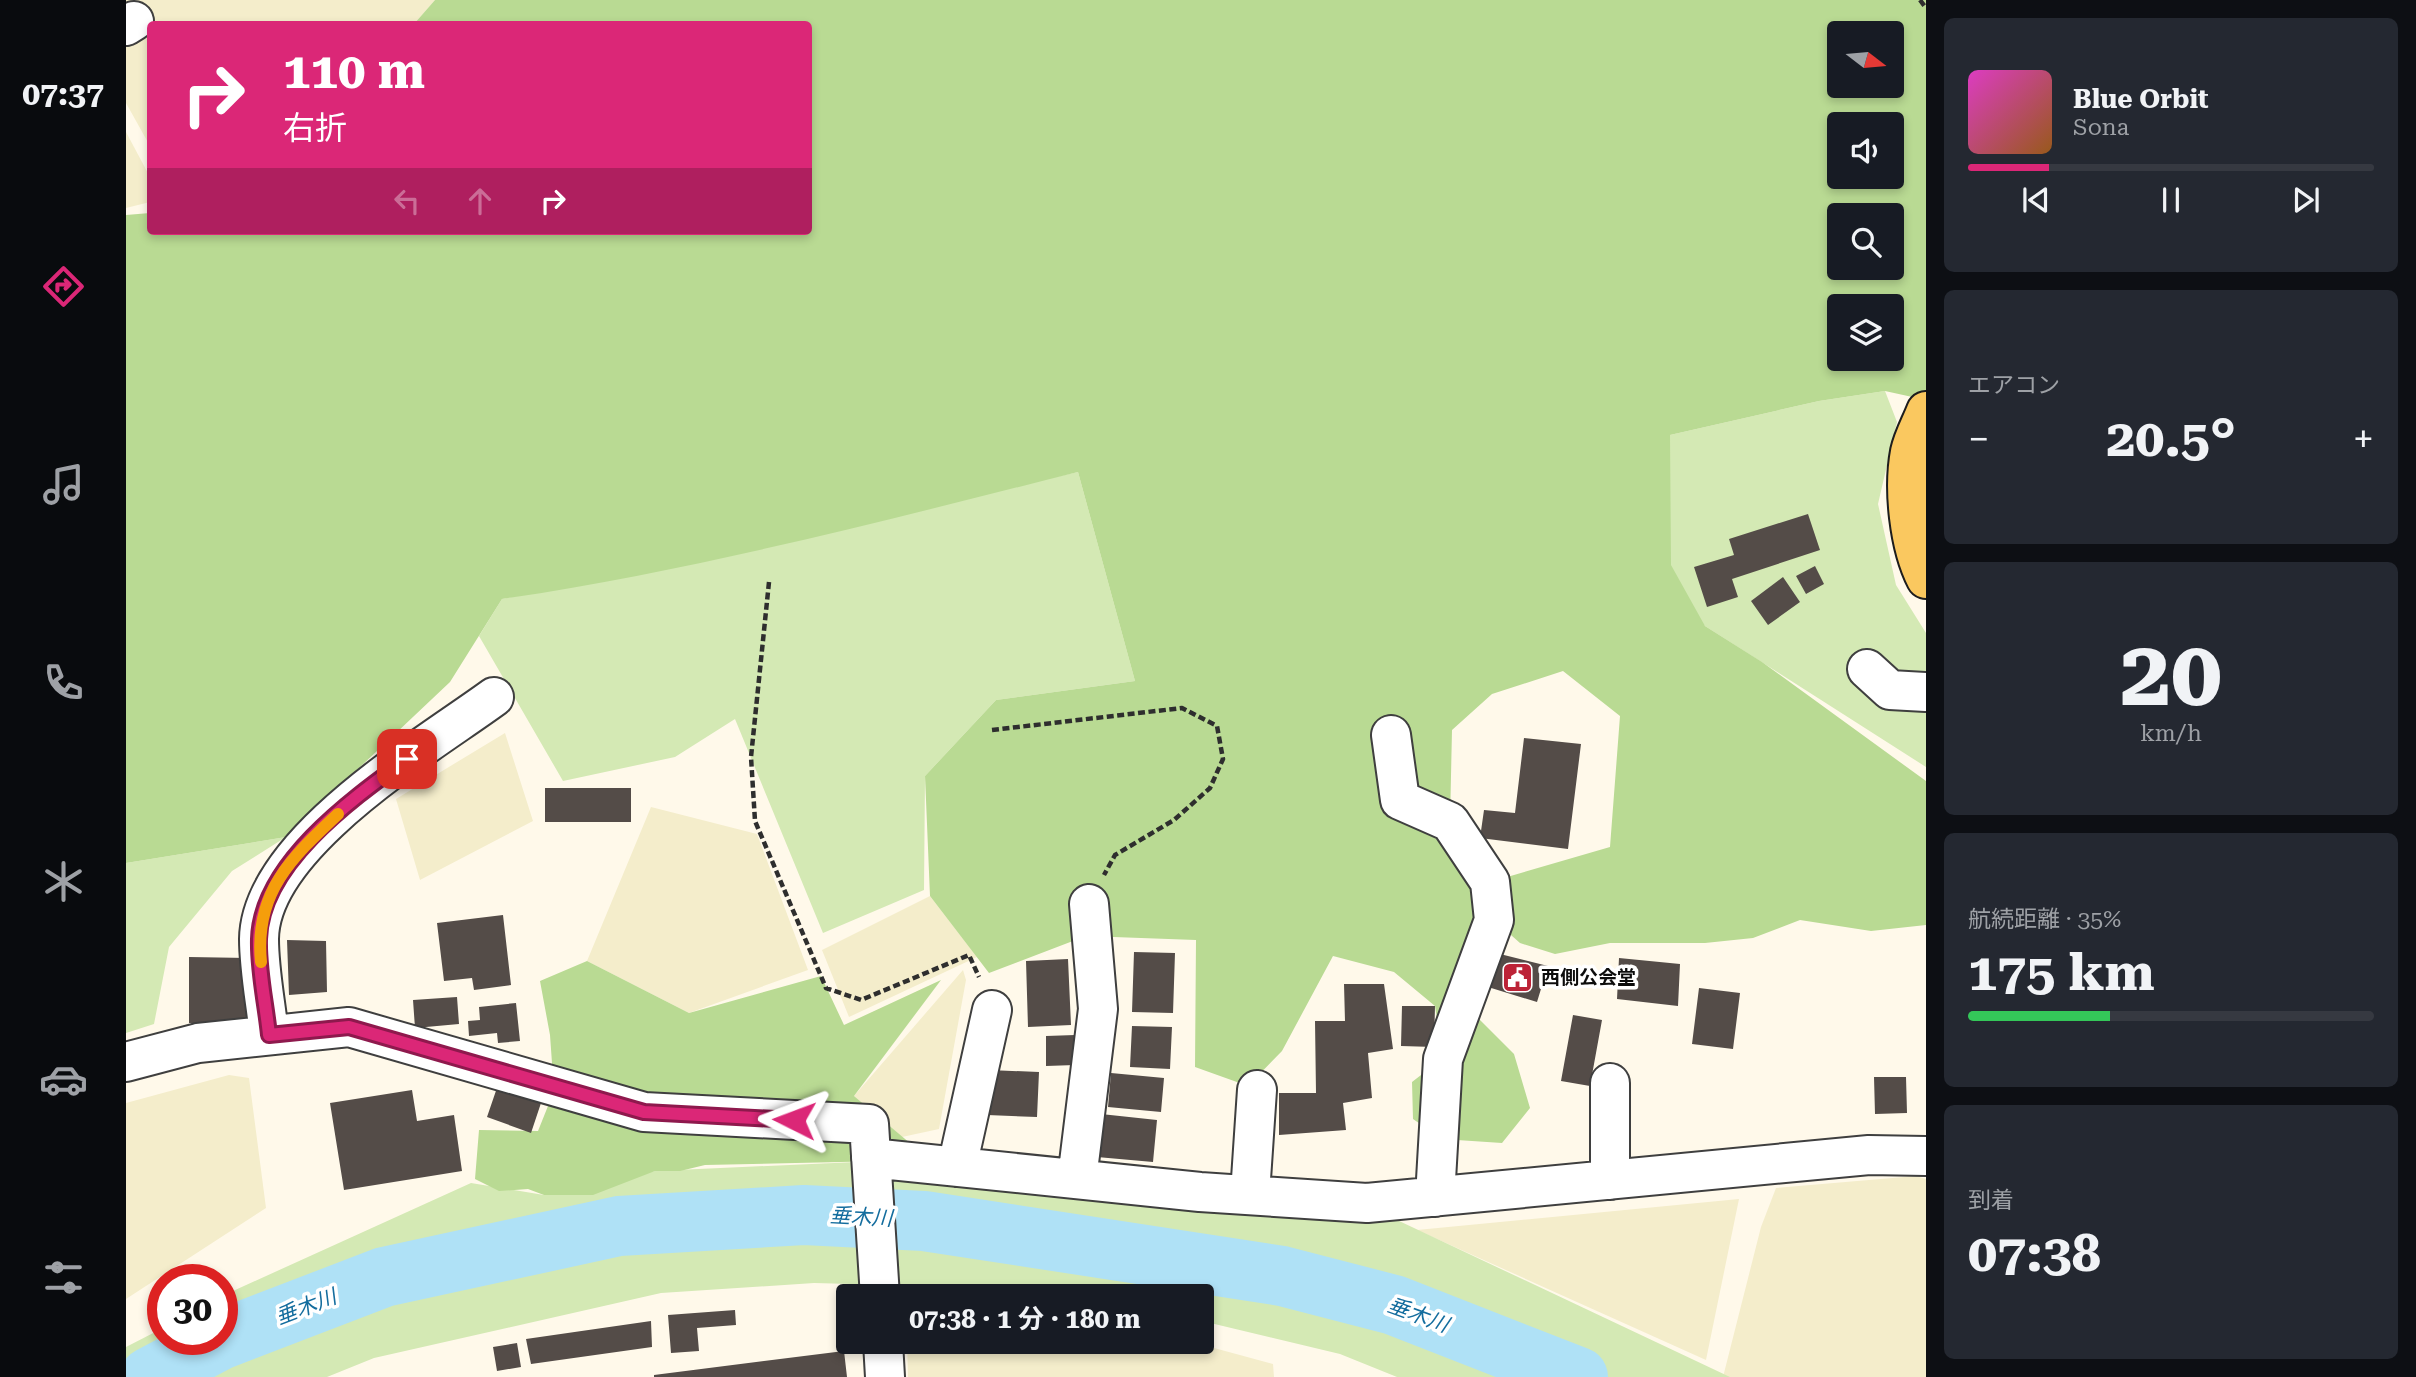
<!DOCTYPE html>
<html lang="ja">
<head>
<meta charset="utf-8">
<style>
	:root { --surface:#171b24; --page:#242831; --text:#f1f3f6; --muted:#9ea1a6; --line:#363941; --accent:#db2777 }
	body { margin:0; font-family:"Roboto Serif","Noto Sans JP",serif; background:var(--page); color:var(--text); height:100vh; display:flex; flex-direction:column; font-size:26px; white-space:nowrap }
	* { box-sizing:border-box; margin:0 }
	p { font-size:23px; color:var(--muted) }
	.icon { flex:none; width:38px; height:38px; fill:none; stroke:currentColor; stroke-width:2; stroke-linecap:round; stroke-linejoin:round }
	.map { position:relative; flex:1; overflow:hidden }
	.side { display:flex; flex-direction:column; gap:18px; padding:18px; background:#0d0f14; width:490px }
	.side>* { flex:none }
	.banner { position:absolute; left:21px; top:21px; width:665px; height:214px; border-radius:7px; box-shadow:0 4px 10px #0003; background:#db2777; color:#fff; overflow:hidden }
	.needle { width:46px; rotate:106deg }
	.tools { position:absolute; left:1701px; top:21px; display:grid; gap:14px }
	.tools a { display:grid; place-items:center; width:77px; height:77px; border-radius:7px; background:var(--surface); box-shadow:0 4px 10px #0003; font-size:35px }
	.speed { position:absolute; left:21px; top:1264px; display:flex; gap:14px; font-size:35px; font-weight:700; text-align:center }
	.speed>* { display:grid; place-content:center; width:91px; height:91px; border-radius:50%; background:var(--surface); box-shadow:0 4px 10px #0003; line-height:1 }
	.speed .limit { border:10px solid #d22; background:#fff; color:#111 }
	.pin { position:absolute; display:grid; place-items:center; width:60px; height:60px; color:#fff; margin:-30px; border-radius:14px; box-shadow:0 4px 10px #0006 }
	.me { position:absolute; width:77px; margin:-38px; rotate:273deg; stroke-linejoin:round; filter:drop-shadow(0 0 5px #0008) }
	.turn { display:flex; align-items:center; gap:24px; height:147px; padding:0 21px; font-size:32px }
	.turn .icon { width:91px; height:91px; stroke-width:2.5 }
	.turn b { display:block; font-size:49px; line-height:60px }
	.lanes { display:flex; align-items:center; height:66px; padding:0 21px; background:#0003; justify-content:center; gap:35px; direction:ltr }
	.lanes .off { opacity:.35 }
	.big { font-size:52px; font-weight:700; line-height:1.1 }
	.side .card { flex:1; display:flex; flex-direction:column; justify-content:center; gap:10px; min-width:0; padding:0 24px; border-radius:10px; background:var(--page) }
	.side .dial { align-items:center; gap:0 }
	.dial b { font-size:91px; line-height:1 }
	.song { display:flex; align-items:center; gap:21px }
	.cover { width:84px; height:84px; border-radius:10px; background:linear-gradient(135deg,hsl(310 70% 55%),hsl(30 70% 35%)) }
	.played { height:7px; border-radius:4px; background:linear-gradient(90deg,var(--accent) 20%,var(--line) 20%) }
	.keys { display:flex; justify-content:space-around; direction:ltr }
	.heat { display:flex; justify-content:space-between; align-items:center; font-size:38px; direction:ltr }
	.charge { height:10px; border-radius:5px; background:linear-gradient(90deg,#34c759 35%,var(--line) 0) }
	.trip { position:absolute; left:710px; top:1284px; width:378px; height:70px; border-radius:7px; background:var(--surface); box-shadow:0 4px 10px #0003; font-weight:700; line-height:70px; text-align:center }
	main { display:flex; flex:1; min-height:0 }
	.tabs { display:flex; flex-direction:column; width:126px; justify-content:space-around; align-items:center; background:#090b0e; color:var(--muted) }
	.tabs .icon { width:49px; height:49px }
	.tabs .on { color:var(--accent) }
	.tabs b { font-size:32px; color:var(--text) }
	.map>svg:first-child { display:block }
	.farmland { fill:#f4edcb }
	.green { fill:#d4e9b4 }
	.forest { fill:#b9da93; fill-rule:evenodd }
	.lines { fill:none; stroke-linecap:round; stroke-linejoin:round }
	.river { stroke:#afe1f6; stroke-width:60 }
	.building { fill:#544c48 }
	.minor-casing { stroke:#3f3f3f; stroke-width:42 }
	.major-casing { stroke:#1d1d1d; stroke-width:42 }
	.path { stroke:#2e2e2e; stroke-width:4.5; stroke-dasharray:7 3.5; stroke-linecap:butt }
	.minor { stroke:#fff; stroke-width:38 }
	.major { stroke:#fac85f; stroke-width:38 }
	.route-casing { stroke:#8e194d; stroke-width:18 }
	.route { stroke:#db2777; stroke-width:12 }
	.slow { stroke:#f59e0b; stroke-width:12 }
	.labels { text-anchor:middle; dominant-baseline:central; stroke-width:7; stroke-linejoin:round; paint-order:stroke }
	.poi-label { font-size:19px; font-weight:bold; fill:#0c0c0c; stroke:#fff; text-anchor:start }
	.water-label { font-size:21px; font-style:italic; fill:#146d9e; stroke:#fff }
</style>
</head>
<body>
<main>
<nav class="tabs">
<b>07:37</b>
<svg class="icon on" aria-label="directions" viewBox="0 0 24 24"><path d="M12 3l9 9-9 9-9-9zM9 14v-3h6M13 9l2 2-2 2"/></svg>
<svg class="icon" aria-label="music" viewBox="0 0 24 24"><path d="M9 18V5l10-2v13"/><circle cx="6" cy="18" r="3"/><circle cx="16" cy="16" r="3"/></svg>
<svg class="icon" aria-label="phone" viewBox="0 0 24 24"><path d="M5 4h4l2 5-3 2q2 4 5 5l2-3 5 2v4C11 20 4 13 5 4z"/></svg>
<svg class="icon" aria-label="climate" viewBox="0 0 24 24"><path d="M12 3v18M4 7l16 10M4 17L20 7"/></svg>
<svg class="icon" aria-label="car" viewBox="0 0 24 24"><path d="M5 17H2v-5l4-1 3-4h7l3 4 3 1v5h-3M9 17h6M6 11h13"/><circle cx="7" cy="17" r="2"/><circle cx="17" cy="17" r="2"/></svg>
<svg class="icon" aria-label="filters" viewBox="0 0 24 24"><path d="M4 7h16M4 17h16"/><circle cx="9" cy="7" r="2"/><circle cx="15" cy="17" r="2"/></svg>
</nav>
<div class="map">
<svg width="1800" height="1377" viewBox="0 0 1800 1377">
	<rect width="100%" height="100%" fill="#fff9ea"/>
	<path class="farmland" d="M 0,0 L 309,0 L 288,24 L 24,24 L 24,146 L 0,103 Z
		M 0,132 L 24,177 L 24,202 L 0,208 Z
		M 379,733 L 407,821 L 294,880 L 270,799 Z
		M 525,807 L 631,834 L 682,970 L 563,1013 L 461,961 Z
		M 804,896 L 851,957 L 723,1017 L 696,950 Z
		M 837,970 L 840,980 L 813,1129 L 776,1137 L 728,1096 Z
		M 103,1075 L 123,1078 L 140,1208 L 0,1299 L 0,1103 Z
		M 1790,1176 L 1800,1179 L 1800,1377 L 1597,1377 L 1635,1227 L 1650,1188 Z
		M 1613,1199 L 1580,1360 L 1291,1230 Z
		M 781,1342 L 1066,1342 L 1147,1364 L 1148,1377 L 782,1377 Z"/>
	<path class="green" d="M 1759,391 L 1771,422 L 1752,504 L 1770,585 L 1800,633 L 1800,767 L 1579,626 L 1531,576 L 1544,435 L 1693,401 Z
		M 952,472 L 1009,681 L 870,700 L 799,776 L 798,890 L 697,933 L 609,719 L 549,757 L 437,781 L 353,636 L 376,599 Z
		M 160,837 L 106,871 L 43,947 L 28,1024 L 0,1033 L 0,863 Z
		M 797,1159 L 1235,1203 L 1604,1377 L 1271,1377 L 1214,1354 L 1076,1321 L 1076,1297 L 977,1297 L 946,1290 L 688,1283 L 535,1293 L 248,1358 L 201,1377 L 0,1377 L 0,1347 L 37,1328 L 37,1339 L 96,1339 L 96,1296 L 345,1183 L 418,1195 L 529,1171 Z"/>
	<path class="forest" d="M 309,0 L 1800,0 L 1800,400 L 1759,391 L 1693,401 L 1544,435 L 1545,565 L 1579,626 L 1636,662 L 1800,781 L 1800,925 L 1745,931 L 1674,920 L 1627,938 L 1579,943 L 1484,943 L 1429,954 L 1394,943 L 1368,920 L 1364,882 L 1484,847 L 1494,716 L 1437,671 L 1366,694 L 1326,730 L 1324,822 L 1347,865 L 1348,912 L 1340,1006 L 1388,1054 L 1404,1108 L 1376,1143 L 1316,1139 L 1287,1119 L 1286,1082 L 1317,1058 L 1309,1006 L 1268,972 L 1207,956 L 1156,1051 L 1122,1086 L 1069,1067 L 1070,940 L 960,936 L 863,973 L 804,896 L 799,776 L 870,700 L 1009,681 L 952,472 C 761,520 571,570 376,599 L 324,682 L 160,837 L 0,863 L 0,215 L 24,213 L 24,231 L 682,231 L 682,24 L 288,24 ZM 1713,33 L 1766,33 L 1766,86 L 1713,86 ZM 1713,124 L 1766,124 L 1766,177 L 1713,177 ZM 1713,215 L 1766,215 L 1766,268 L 1713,268 ZM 1713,306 L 1766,306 L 1766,359 L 1713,359 Z
		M 461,961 L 563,1013 L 695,976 L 718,1025 L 815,980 L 728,1096 L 804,1160 L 579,1165 L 554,1171 L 529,1171 L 467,1195 L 418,1195 L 402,1189 L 373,1191 L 349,1179 L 353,1130 L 412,1131 L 428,1091 L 424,1035 L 414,981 Z"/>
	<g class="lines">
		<path class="river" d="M 24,1377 L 94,1340 L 258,1277 L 493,1226 L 678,1215 L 798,1221 L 1156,1276 L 1268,1305 L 1452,1377"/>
	</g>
	<path class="building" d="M 1682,514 L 1694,550 L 1606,579 L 1612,597 L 1581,607 L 1568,567 L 1608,555 L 1603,539 Z
		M 1689,566 L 1698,584 L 1680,594 L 1670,576 Z
		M 1657,577 L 1674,602 L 1642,625 L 1625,601 Z
		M 1398,738 L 1455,744 L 1442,849 L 1354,838 L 1358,810 L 1389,813 Z
		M 419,788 L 505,788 L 505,822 L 419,822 Z
		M 377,915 L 385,985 L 348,990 L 346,978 L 318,981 L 311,923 Z
		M 161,940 L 200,941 L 201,992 L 163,995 Z
		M 1008,952 L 1049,953 L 1047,1013 L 1006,1012 Z
		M 1370,953 L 1422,966 L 1411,1002 L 1362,987 Z
		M 63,957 L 122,958 L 122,1024 L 63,1023 Z
		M 1493,958 L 1554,964 L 1552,1006 L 1491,999 Z
		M 942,959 L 945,1025 L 902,1027 L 900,961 Z
		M 1218,984 L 1258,984 L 1267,1049 L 1242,1053 L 1246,1098 L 1217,1103 L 1220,1130 L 1153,1135 L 1153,1093 L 1190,1093 L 1189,1021 L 1219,1021 Z
		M 1573,988 L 1614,993 L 1607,1049 L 1566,1044 Z
		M 331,997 L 333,1024 L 289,1028 L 287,1000 Z
		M 390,1003 L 394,1041 L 372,1043 L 371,1033 L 343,1036 L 342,1021 L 354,1020 L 353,1007 Z
		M 1276,1006 L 1309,1006 L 1308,1047 L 1275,1046 Z
		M 1447,1015 L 1476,1020 L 1464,1086 L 1435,1081 Z
		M 1006,1026 L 1046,1027 L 1044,1069 L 1004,1067 Z
		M 949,1035 L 949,1065 L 920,1066 L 920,1036 Z
		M 863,1070 L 913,1072 L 911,1117 L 861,1115 Z
		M 985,1073 L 1038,1078 L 1035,1112 L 982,1107 Z
		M 1748,1077 L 1780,1077 L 1781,1113 L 1749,1114 Z
		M 374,1079 L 418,1094 L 405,1133 L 361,1117 Z
		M 286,1090 L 291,1121 L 328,1115 L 336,1171 L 218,1190 L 204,1103 Z
		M 975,1114 L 1031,1120 L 1027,1162 L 971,1157 Z
		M 609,1310 L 610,1325 L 571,1328 L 573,1351 L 545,1353 L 542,1315 Z
		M 525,1321 L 526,1347 L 405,1364 L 400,1339 Z
		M 391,1343 L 395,1367 L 371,1371 L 367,1347 Z
		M 718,1351 L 721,1377 L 528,1377 L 528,1375 Z"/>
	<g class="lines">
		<defs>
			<path id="minor" d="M 0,26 L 8,21
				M 1741,669 L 1764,690 L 1800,692
				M 1265,735 L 1274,800 L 1324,822 L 1364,882 L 1368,920 L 1317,1059 L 1309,1197
				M 143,1035 C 140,1004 133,971 133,939 C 134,844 298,748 368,697
				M 0,1062 L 72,1043 L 223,1027 L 518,1112 L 743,1124 L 754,1297
				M 745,1158 L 1074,1192 L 1241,1203 L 1743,1155 L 1800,1156
				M 831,1167 L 866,1010
				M 951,1179 L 972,1009 L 963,904
				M 1484,1180 L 1484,1083
				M 1124,1194 L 1131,1090
				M 757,1342 L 759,1377"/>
			<path id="major" d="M 1800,411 C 1795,424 1787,438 1784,452 C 1777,489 1783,546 1800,579"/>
		</defs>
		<use href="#minor" class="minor-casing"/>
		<use href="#major" class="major-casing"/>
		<path class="path" d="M 1794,0 L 1800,8
			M 643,582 L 625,757 L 629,821 L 700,988 L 735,1000 L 843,955 L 853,977
			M 866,730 L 1056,708 L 1091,726 L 1097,759 L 1084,788 L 1048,820 L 989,855 L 978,875"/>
		<use href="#minor" class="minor"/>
		<use href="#major" class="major"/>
	</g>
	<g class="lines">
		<defs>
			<path id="route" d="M 281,759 C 226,799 135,864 133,939 C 132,971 140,1004 143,1035 L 223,1027 L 518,1112 L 668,1120"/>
		</defs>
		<use href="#route" class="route-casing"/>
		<use href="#route" class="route"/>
		<path class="slow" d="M 135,962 C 128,893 165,858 212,814"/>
	</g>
	<defs>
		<symbol id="civic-square" viewBox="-11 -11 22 22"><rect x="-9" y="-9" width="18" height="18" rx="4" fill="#bc2337" stroke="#fff"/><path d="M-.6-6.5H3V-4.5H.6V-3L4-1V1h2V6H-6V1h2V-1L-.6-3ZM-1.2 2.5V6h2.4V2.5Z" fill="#fff"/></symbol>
	</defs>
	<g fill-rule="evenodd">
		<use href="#civic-square" x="1374" y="960" width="35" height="35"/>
	</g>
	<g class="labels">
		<g class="poi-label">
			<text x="1415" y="977">西側公会堂</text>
		</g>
		<g class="water-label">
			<text transform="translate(735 1217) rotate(3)">垂木川</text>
			<text transform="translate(180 1307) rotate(-21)">垂木川</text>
			<text transform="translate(1292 1315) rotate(20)">垂木川</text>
		</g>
	</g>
</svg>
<div class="tools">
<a><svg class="needle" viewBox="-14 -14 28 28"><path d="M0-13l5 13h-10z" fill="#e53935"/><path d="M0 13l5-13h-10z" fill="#9ea1a6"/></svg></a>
<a><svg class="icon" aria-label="sound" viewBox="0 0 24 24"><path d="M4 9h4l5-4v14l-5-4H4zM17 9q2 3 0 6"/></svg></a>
<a><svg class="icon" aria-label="search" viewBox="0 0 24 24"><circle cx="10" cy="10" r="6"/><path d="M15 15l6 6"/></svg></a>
<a><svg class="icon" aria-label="layers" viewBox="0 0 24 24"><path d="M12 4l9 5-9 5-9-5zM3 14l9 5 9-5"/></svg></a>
</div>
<div class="speed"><div class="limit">30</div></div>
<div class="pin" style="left:281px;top:759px;background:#d93025"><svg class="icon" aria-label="arrive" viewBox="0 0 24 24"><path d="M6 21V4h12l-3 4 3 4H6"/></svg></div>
<svg class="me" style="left:668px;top:1120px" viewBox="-20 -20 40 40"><path d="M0-17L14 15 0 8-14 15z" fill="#db2777" stroke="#fff" stroke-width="4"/></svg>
<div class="trip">07:38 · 1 分 · 180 m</div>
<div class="banner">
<div class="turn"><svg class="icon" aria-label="right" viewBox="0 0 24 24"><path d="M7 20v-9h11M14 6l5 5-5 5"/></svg><div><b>110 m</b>右折</div></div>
<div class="lanes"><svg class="icon off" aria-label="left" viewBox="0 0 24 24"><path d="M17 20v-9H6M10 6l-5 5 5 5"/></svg><svg class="icon off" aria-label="ahead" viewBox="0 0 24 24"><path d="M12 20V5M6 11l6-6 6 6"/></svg><svg class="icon" aria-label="right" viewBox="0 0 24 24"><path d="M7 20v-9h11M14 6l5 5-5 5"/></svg></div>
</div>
</div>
<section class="side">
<div class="card">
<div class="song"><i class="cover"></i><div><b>Blue Orbit</b><p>Sona</p></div></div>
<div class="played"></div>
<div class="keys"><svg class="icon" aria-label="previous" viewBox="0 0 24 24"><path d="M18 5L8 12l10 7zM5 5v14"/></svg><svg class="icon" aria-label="pause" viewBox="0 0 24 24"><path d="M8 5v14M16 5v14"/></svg><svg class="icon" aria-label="next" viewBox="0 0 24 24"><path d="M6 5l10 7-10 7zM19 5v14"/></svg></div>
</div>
<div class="card"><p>エアコン</p>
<div class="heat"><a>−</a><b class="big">20.5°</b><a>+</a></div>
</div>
<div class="card dial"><b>20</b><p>km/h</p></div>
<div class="card"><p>航続距離 · 35%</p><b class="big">175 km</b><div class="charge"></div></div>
<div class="card"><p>到着</p><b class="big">07:38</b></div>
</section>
</main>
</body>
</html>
